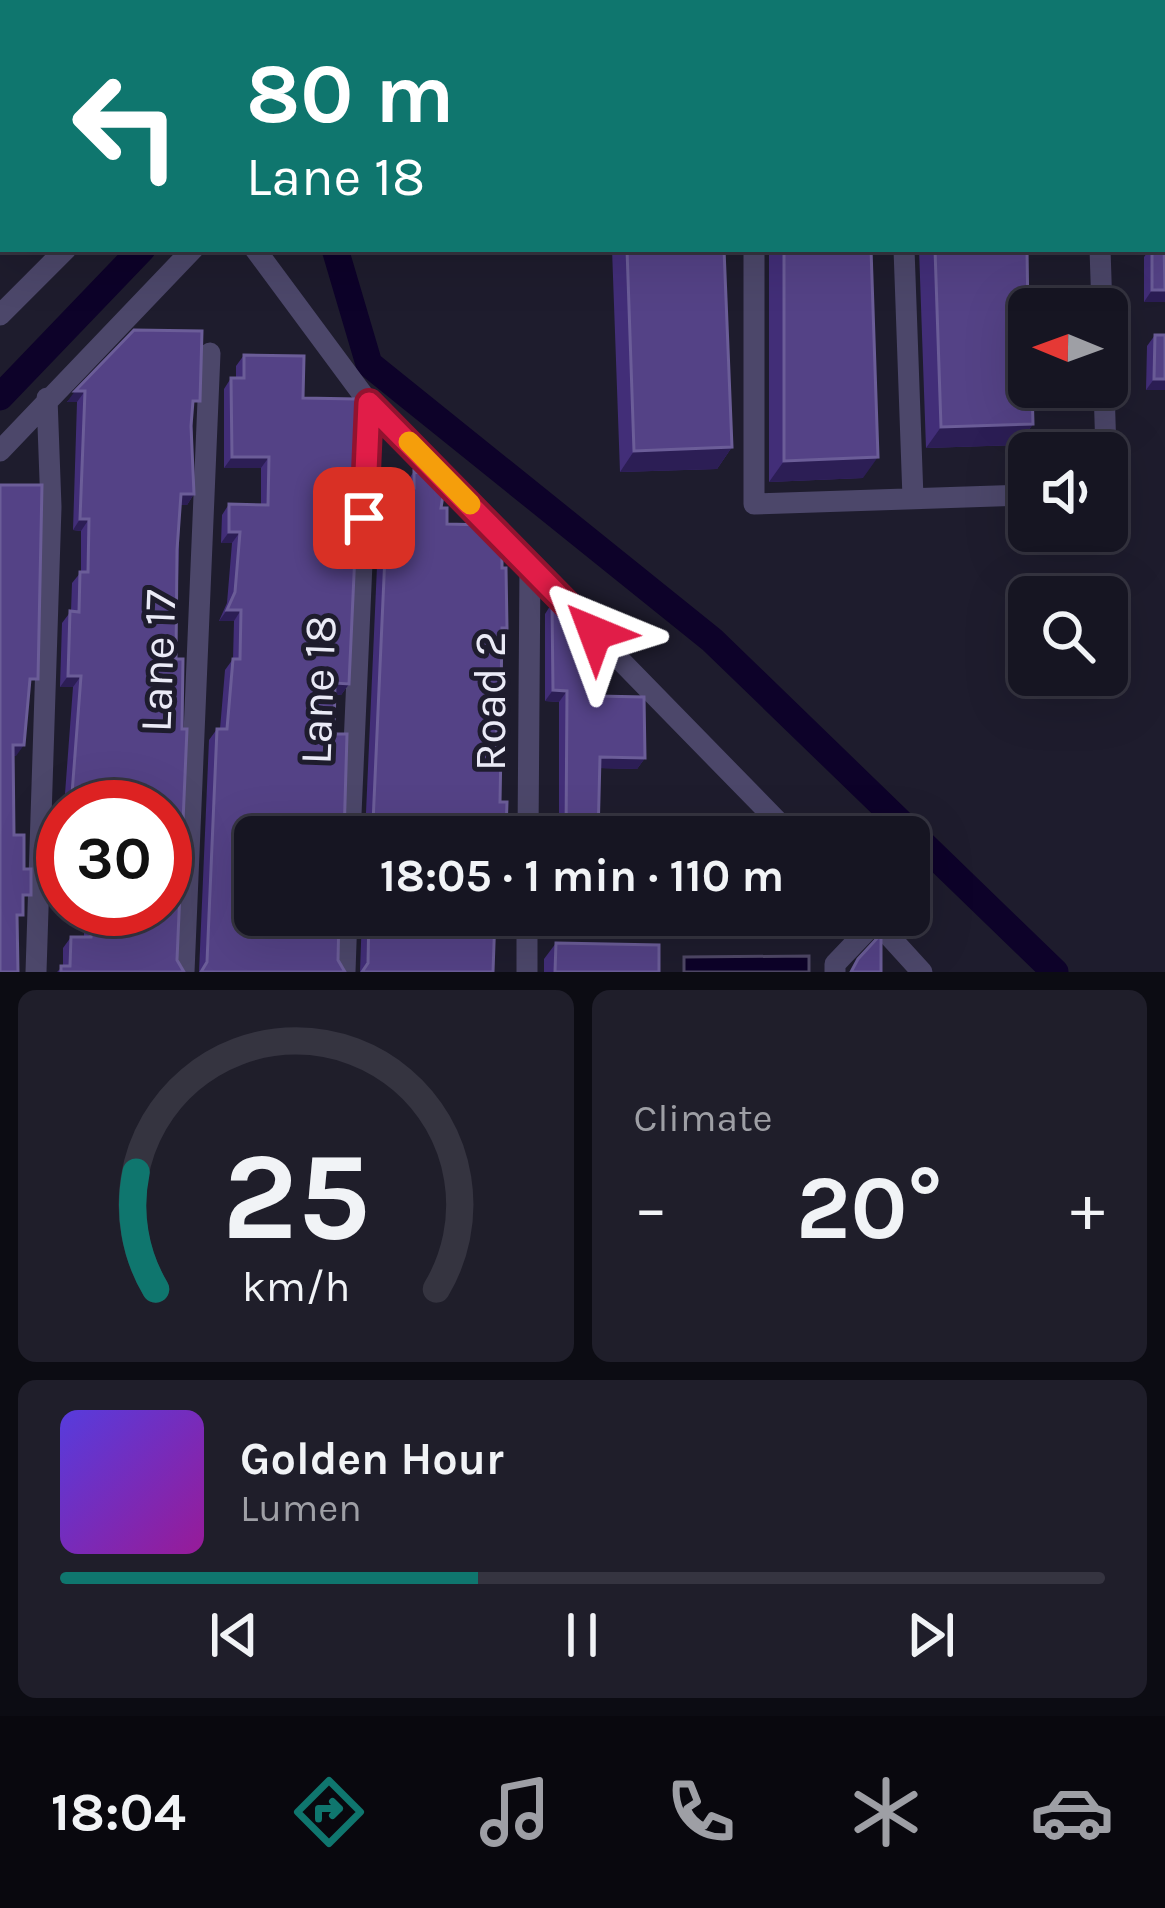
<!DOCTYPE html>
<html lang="en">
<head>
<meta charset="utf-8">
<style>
	:root { --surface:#161522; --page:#1f1e2a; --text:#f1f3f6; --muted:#9e9fa5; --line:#353440; --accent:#0f766e }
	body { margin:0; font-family:Karla,sans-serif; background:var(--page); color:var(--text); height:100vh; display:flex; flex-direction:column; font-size:45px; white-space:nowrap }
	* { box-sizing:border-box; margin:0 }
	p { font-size:39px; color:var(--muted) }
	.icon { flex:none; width:66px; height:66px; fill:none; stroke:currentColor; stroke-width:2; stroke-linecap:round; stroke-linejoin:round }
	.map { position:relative; height:972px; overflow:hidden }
	.side { display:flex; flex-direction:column; gap:18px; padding:18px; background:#0c0c13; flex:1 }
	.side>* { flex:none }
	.guide { position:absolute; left:0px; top:0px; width:1167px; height:252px; box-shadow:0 12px 48px #0002,0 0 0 3px var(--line); background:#0f766e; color:#fff; overflow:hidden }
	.needle { width:78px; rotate:271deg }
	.fabs { position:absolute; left:1008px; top:288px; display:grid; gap:24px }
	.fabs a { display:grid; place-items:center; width:120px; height:120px; border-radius:18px; background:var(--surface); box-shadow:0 12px 48px #0002,0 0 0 3px var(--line); font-size:60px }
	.speed { position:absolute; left:36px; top:780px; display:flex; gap:24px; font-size:60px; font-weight:700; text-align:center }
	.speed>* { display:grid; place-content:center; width:156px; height:156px; border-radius:50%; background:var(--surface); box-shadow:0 12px 48px #0002,0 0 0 3px var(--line); line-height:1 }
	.speed .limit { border:18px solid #d22; background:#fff; color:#111 }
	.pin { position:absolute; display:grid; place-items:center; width:102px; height:102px; color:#fff; margin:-51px; border-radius:24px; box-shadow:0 6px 18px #0006 }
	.me { position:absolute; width:132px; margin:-66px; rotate:316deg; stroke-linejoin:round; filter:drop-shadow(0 0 9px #0008) }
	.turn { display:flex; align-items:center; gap:42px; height:252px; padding:0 48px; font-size:54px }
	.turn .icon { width:156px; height:156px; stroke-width:2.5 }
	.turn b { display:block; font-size:84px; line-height:102px }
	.big { font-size:90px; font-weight:700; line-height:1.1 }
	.side .tile { flex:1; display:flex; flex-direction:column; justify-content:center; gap:18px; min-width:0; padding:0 42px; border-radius:18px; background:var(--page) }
	.side .dial { align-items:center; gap:0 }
	.dial svg { height:312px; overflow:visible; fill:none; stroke:var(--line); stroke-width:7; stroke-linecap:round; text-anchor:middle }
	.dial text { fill:var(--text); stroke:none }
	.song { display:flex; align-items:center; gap:36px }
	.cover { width:144px; height:144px; border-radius:18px; background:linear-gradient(135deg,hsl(250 70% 55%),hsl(300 70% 35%)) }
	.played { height:12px; border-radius:6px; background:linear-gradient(90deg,var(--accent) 40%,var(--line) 40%) }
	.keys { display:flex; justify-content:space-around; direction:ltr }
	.heat { display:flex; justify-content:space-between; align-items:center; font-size:66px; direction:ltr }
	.side .tiles { flex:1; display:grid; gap:18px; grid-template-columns:1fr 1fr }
	.tile:last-child { grid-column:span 2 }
	.trip { position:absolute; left:234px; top:816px; width:696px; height:120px; border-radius:18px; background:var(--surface); box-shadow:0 12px 48px #0002,0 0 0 3px var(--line); font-weight:700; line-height:120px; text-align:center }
	.menu { display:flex; height:192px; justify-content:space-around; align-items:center; background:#09080e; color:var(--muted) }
	.menu .icon { width:84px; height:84px }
	.menu .on { color:var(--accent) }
	.menu b { font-size:54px; color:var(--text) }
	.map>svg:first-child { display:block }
	.green { fill:#2b1e56 }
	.water { fill:#0d0229; stroke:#4f4866; stroke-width:3 }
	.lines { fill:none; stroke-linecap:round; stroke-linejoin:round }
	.canal { stroke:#0d0229; stroke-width:27 }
	.street { stroke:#4c476a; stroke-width:21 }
	.wall { fill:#422e78 }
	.shaded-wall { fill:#2c1e55 }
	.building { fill:#544286; stroke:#6b5d98; stroke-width:3 }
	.route-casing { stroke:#92132f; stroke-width:30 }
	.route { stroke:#e11d48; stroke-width:21 }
	.slow { stroke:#f59e0b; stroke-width:21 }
	.labels { text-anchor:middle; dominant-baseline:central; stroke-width:10; stroke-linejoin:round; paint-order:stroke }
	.street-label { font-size:45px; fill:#eaeaf6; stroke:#1e1c2d }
</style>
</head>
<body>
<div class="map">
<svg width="1165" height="972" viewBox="0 0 1165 972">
	<rect width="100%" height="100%" fill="#1e1c2d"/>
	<path class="green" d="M 0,0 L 273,0 L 3,3 L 3,143 Z"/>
	<path class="water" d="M 809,956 L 809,972 L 684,972 L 684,957 Z"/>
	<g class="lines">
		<path class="canal" d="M 373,3 L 376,0
			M 335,249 L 369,364 L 712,640 L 1055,972
			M 0,397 L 142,249"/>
		<path class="street" d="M 316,3 L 319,0
			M 1164,77 L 1165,77
			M 255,249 L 369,403 L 793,837
			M 754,249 L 754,504 L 1029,495
			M 904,249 L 913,498
			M 1100,249 L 1102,309
			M 0,315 L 66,249
			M 1104,387 L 1106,453
			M 0,451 L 193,249
			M 1107,480 L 1107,492
			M 350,837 L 369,403
			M 528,837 L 530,565
			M 870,915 L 922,972
			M 36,972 L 51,507 L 47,398
			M 184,972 L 210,353
			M 345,972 L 347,915
			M 527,972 L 527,915
			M 835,972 L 835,964 L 876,921"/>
	</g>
	<path class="wall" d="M 1165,246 L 1165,302 L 1144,302 L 1144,257 L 1150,249 L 1164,249 Z
		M 612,249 L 724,249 L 732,447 L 717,469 L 620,472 Z
		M 769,249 L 871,249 L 863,478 L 769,482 Z
		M 919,249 L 1027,249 L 1033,424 L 1018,445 L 926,448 Z
		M 134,330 L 192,412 L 194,494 L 187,505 L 180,505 L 176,659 L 177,960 L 184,972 L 57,972 L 63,966 L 63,948 L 71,937 L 84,937 L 84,909 L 165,909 L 165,807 L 64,807 L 73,687 L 60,687 L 62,623 L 71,611 L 72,583 L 81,572 L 81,531 L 73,530 L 77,402 L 67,402 Z
		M 1155,335 L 1165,335 L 1165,390 L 1146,390 L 1147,346 Z
		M 244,355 L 303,398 L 349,684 L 341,695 L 335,695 L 334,734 L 338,960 L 345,972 L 199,972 L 209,740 L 217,729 L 220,729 L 225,670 L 233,659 L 234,621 L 219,621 L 227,603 L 232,543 L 221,543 L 222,515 L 229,504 L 261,505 L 261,468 L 224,468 L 224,389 L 231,378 L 236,378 L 236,366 Z
		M 414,471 L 441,508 L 447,524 L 498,546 L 502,568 L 507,628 L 502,635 L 497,701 L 496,747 L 503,837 L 382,837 L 382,835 L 365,835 L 380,499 L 388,488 L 407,488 L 407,482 Z
		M 552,603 L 597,696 L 645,758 L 637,769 L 600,768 L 598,837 L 602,837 L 559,837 L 559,702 L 545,701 L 545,614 Z
		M 63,816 L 63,858 L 60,858 Z
		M 362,915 L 495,915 L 493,972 L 360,972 Z
		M 556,943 L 659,972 L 544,972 L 544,959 Z"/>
	<path class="shaded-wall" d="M 1152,290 L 1165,290 L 1165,302 L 1144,302 Z
		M 1154,379 L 1165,379 L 1165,390 L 1146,390 Z
		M 75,391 L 85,391 L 77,402 L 67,402 Z
		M 1033,424 L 1018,445 L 926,448 L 941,427 Z
		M 732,447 L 717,469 L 620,472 L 634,451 Z
		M 232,457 L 269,457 L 261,468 L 224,468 Z
		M 878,457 L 863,478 L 769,482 L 784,461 Z
		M 181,494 L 194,494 L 187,505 L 173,505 Z
		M 80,519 L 89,519 L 81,531 L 73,530 Z
		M 229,532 L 240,532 L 232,543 L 221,543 Z
		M 227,610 L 241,610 L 234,621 L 219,621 Z
		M 68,676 L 81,676 L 73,687 L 60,687 Z
		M 335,683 L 349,684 L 341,695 L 328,694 Z
		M 553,690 L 567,691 L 559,702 L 545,701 Z
		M 13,745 L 24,745 L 16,756 L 5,756 Z
		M 600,757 L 645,758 L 637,769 L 593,768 Z
		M 373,823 L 390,824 L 382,835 L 365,835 Z"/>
	<path class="building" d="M 0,175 L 3,175 L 3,244 L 0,247 Z
		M 1164,246 L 1165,290 L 1152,290 L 1152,249 L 1164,249 Z
		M 627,249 L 724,249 L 732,447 L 634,451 Z
		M 784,249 L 871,249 L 878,457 L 784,461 Z
		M 935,249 L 1027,249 L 1029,387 L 1032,387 L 1033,424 L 941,427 Z
		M 134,330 L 202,331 L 200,401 L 193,401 L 191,426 L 194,494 L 181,494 L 177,550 L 176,659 L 183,659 L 182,729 L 187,729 L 177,960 L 184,972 L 61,972 L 61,966 L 70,966 L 71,937 L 91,937 L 92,909 L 165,909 L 165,807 L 71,807 L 81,676 L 68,676 L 70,611 L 79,612 L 80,572 L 88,572 L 89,519 L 80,519 L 85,391 L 75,391 Z
		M 1155,335 L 1165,335 L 1165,379 L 1154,379 Z
		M 244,355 L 304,356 L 303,398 L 356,399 L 358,487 L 349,684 L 335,683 L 334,734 L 347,734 L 344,837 L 255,837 L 255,915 L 339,915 L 338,960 L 345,972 L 201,972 L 207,962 L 217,729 L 227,729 L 233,659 L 240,659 L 241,610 L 227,610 L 235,592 L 240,532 L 229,532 L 229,504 L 268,505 L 269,457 L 232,457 L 231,378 L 244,378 Z
		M 414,471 L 445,483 L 441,508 L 447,508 L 447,524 L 486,525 L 498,538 L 498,546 L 502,546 L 502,568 L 506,568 L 507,628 L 502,628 L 501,695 L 497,695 L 496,747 L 501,747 L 500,802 L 507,802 L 506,832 L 500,832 L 499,837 L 389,837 L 390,824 L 373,823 L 388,488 L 414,488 Z
		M 0,485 L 42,485 L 38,679 L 30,679 L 24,745 L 13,745 L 14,835 L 24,835 L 24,869 L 31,869 L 31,895 L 23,895 L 23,915 L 17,915 L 18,972 L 0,972 Z
		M 552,603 L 562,603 L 583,629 L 582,668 L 598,669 L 597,696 L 644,697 L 645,758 L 600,757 L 598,837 L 602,837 L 566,837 L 567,691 L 553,690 Z
		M 369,915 L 495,915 L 493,972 L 362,972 L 368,963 Z
		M 881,934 L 881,972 L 851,972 L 858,959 Z
		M 556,943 L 659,945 L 659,972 L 555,972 Z"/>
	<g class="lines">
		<defs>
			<path id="route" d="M 364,518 L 369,403 L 595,633"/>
		</defs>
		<use href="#route" class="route-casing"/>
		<use href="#route" class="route"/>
		<path class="slow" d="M 409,442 L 470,504"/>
	</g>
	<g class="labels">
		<g class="street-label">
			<text transform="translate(158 661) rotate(-88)">Lane 17</text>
			<text transform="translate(318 690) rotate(-88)">Lane 18</text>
			<text transform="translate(490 701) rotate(-90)">Road 2</text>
		</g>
	</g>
</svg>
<div class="fabs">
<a><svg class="needle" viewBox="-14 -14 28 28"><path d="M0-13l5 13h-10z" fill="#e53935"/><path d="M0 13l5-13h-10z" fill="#9e9fa5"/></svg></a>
<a><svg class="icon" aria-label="sound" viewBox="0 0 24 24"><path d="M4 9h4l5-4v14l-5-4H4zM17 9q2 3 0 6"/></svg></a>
<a><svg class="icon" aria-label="search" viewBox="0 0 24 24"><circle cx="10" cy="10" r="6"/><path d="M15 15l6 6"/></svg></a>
</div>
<div class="speed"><div class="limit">30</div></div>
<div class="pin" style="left:364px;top:518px;background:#d93025"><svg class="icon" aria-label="arrive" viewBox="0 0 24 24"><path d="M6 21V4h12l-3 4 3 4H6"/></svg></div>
<svg class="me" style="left:595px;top:633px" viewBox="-20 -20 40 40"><path d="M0-17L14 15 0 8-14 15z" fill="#e11d48" stroke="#fff" stroke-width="4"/></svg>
<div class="trip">18:05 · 1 min · 110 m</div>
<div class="guide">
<div class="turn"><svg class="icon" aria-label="left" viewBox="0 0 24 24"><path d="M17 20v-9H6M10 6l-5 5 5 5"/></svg><div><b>80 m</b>Lane 18</div></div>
</div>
</div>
<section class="side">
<div class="tiles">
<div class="tile dial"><svg viewBox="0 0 100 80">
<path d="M14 69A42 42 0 1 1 86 69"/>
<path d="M14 69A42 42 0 0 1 9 39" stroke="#0f766e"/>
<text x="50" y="56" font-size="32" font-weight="700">25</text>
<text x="50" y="72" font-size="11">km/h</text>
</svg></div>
<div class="tile"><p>Climate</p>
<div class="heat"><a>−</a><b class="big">20°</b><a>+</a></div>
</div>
<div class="tile">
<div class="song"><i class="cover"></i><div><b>Golden Hour</b><p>Lumen</p></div></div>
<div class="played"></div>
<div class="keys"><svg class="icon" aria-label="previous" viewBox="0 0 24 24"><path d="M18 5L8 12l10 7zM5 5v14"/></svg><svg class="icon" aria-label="pause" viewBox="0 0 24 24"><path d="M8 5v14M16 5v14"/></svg><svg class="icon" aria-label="next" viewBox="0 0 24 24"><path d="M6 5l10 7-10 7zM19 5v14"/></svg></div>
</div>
</div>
</section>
<nav class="menu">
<b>18:04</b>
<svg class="icon on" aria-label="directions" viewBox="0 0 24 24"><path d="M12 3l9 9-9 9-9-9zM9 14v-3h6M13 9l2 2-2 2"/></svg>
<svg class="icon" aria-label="music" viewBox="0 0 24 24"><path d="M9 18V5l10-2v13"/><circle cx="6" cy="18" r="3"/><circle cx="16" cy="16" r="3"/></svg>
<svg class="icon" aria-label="phone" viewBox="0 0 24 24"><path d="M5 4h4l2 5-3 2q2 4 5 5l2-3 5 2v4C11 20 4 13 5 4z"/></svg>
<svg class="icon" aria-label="climate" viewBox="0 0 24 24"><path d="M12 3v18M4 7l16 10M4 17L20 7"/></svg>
<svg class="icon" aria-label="car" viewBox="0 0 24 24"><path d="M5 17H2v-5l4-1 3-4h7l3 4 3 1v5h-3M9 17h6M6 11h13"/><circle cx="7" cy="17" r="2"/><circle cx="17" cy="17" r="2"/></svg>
</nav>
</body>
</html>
